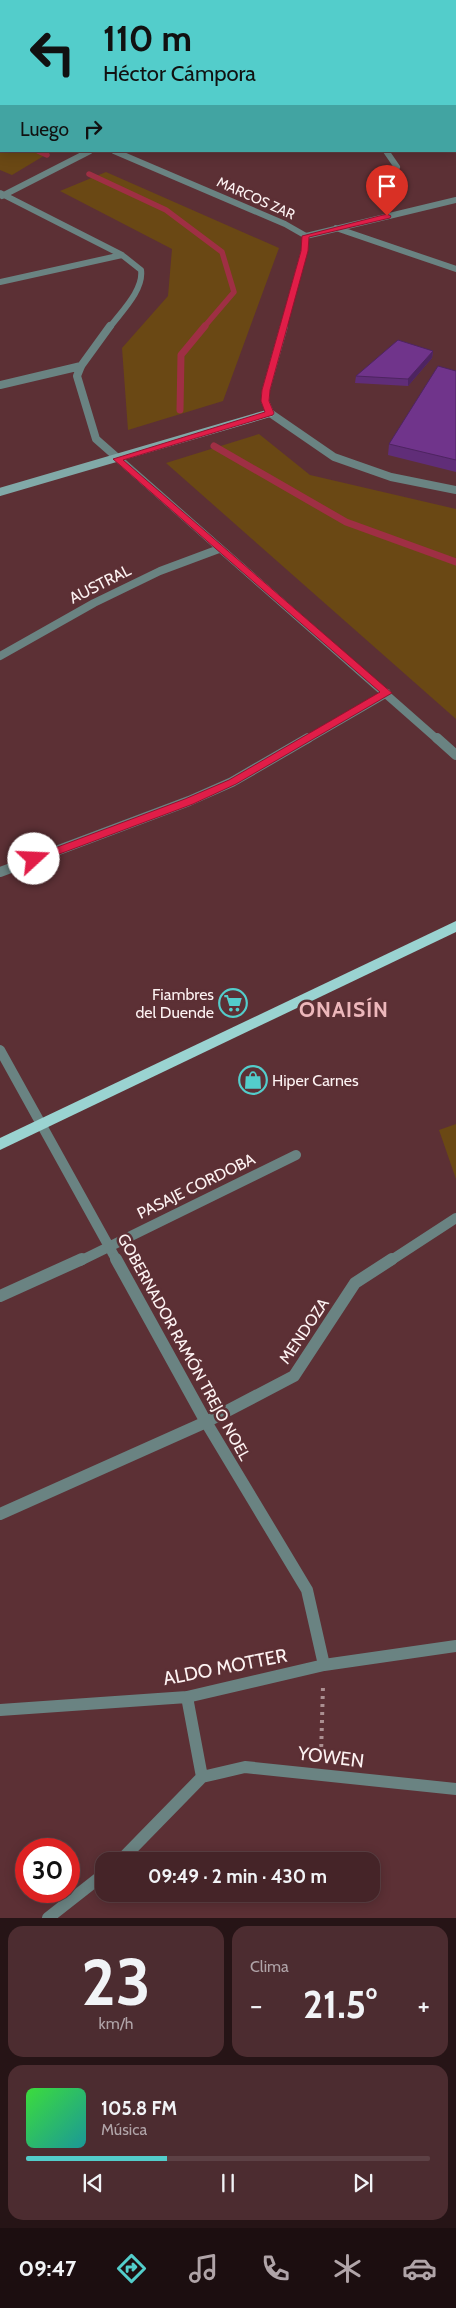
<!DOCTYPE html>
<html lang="es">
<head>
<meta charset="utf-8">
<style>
	:root { --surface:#452428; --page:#4c2c30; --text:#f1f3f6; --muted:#b0a4a8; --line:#5d4145; --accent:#53cdcb }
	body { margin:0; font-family:Cabin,sans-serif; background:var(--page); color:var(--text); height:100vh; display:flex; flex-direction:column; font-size:19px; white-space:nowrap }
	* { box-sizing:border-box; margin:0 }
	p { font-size:16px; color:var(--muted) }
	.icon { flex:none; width:28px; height:28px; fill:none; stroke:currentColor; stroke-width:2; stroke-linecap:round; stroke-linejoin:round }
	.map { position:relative; height:1918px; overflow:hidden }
	.side { display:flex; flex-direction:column; gap:8px; padding:8px; background:#261416; flex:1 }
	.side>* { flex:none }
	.top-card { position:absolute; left:0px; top:0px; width:456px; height:152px; box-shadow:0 2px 12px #0003,0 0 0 1px var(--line); background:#53cdcb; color:#111; overflow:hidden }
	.speed { position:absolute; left:15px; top:1838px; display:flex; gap:10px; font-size:25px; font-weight:700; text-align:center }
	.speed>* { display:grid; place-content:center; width:65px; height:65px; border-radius:50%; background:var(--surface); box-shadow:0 2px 12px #0003,0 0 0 1px var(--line); line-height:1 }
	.speed .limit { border:8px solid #d22; background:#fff; color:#111 }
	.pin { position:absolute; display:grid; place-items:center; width:42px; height:42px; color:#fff; margin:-51px -21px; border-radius:50% 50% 50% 0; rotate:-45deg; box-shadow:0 0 5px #0007 }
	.pin .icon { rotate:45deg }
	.me { position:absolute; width:55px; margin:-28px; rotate:70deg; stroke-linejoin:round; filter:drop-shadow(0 0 4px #0008) }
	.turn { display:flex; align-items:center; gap:18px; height:105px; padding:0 20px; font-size:22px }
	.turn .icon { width:65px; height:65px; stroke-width:2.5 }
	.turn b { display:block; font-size:35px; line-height:42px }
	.then { display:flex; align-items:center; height:48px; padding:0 20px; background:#0003; gap:10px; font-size:19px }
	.big { font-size:38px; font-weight:700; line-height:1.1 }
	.side .card { flex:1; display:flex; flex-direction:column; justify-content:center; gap:8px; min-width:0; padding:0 18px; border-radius:15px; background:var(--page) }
	.side .dial { align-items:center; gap:0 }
	.dial b { font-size:65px; line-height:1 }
	.song { display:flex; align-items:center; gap:15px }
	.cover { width:60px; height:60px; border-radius:8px; background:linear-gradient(135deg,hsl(120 70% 55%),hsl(180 70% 35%)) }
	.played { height:5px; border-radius:2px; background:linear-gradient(90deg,var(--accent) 35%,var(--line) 35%) }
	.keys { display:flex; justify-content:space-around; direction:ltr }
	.heat { display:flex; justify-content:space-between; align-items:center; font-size:28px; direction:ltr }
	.side .tiles { flex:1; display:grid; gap:8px; grid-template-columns:1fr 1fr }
	.card:last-child { grid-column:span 2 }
	.trip { position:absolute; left:95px; top:1852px; width:285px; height:50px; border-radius:15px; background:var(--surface); box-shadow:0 2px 12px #0003,0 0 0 1px var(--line); font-weight:700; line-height:50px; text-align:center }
	.menu { display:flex; height:80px; justify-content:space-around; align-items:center; background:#1c0e10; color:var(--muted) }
	.menu .icon { width:35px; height:35px }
	.menu .selected { color:var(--accent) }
	.menu b { font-size:22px; color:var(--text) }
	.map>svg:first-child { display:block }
	.green { fill:#6a4814 }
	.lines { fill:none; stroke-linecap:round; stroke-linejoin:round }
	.stream-far1 { stroke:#9f2f44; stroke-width:5.5 }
	.stream { stroke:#9f2f44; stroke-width:7 }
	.path { stroke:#ab8f91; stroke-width:4; stroke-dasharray:3 5; stroke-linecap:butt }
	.pedestrian-far1 { stroke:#6a8382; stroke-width:10 }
	.pedestrian { stroke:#6a8382; stroke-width:12 }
	.minor-far3 { stroke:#6a8382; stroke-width:6 }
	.minor-far2 { stroke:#6a8382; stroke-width:8 }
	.minor-far1 { stroke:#6a8382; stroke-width:10 }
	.minor { stroke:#6a8382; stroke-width:12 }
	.secondary { stroke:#81a9a8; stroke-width:8 }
	.trunk { fill:#9ad3d1; fill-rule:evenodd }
	.wall { fill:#602d78 }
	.shaded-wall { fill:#4e2461 }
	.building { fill:#70348b; stroke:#4e2461 }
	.route { fill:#e11d48; stroke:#92132f }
	.labels { text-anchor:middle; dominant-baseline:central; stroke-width:5; stroke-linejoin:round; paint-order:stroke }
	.far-street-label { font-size:14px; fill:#fdf2f2; stroke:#5c3035 }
	.street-label { font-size:16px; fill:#fdf2f2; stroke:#5c3035 }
	.poi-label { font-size:16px; fill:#fdf2f2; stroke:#5c3035; text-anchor:end }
	.near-street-label { font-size:19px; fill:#fdf2f2; stroke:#5c3035 }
	.district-label { font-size:21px; font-weight:bold; letter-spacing:1px; fill:#edb7bb; stroke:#5c3035 }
</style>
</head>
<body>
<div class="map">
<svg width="456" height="1918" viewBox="0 0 456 1918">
	<rect width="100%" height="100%" fill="#5c3035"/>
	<path class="green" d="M 0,120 L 1,151 L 52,151 L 12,175 L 0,170 Z
		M 106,172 L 279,248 L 223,401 L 128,430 L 122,348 L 168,296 L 172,249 L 60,191 Z
		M 259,434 L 310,475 L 456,509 L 456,719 L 166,463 Z
		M 456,1124 L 456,1179 L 439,1130 Z"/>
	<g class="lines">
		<path class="stream-far1" d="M 38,151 L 47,155
			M 89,174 L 166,210 L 222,252 L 234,292 L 204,327"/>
		<path class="stream" d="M 180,410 L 181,355 L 205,326
			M 214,446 L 346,522 L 456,562"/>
		<path class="path" d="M 321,1755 L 323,1686"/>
		<path class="pedestrian-far1" d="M 390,1261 L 456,1218"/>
		<path class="pedestrian" d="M 206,1422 L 294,1376 L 355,1283 L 392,1259"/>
		<path class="minor-far3" d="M 114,151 L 285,224 L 306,236 L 304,251 L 283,327
			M 386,151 L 397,167
			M 0,193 L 122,255 L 141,270 C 144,290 121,312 110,327
			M 2,196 L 90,151
			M 336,228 L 456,269
			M 306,236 L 456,200
			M 0,282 L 122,255"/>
		<path class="minor-far2" d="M 110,326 L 81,366 L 77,376 L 96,439 L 438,740
			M 284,326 L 266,390 L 265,401 L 270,413 L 334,457 L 391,477 L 456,490
			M 0,385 L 81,366
			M 0,656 L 94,603 L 160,571 L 219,549
			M 306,740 L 387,693"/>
		<path class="minor-far1" d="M 437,738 L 456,755
			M 0,872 L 189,801 L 232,782 L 308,738
			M 0,1050 L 117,1261
			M 80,1261 L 296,1155"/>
		<path class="minor" d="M 116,1259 L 206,1422 L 307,1590 L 324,1665
			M 0,1296 L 82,1259
			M 0,1514 L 206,1422
			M 0,1710 L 187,1697 L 324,1665 L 456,1646
			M 202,1777 L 245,1767 L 456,1789
			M 120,1861 L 202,1777 L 187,1697
			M 48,1918 L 104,1874"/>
		<path class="secondary" d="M 0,492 L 270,413"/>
		<path class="trunk" d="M 456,921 L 456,932 L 0,1150 L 0,1138 Z"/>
	</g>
	<path class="wall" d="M 433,351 L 432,358 L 408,386 L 355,383 L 356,376 Z
		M 456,371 L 456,472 L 388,455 L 389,444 Z"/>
	<path class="shaded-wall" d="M 433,351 L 432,358 L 408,386 L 408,379 Z"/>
	<path class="building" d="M 169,0 L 350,0 L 351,1 L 168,1 Z
		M 362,0 L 373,0 L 383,1 L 356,1 Z
		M 398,340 L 433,351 L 408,379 L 356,376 Z
		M 438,366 L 456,371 L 456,460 L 389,444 Z"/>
	<path class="route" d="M 387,214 L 391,216 L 390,218 L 309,237 L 308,251 L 270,390 L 269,401 L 274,413 L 273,415 L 123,460 L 392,693 L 236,784 L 193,804 L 38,862 L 31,862 L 31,857 L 185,799 L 229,780 L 380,692 L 113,459 L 265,412 L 261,401 L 262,390 L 301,251 L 302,236 Z"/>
	<defs>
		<symbol id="supermarket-ring" viewBox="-11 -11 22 22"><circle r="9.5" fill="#5c3035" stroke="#53cdcb" stroke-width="1.5"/><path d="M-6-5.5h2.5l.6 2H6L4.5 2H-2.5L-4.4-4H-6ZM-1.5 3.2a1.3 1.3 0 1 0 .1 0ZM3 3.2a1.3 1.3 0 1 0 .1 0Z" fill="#53cdcb"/></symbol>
		<symbol id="shop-ring" viewBox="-11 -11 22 22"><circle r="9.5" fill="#5c3035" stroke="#53cdcb" stroke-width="1.5"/><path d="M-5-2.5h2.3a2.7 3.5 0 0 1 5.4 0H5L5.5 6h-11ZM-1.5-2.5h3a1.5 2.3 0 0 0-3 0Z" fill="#53cdcb"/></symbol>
	</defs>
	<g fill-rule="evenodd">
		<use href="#supermarket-ring" x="217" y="987" width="32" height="32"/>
		<use href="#shop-ring" x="237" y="1064" width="32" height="32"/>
	</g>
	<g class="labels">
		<g class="far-street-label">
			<text transform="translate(256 198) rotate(24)">MARCOS ZAR</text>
		</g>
		<g class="street-label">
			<text transform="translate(100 584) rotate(-27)">AUSTRAL</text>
			<text transform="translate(196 1186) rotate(-26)">PASAJE CORDOBA</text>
			<text transform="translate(304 1331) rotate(-56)">MENDOZA</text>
			<text transform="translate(184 1347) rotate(61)">GOBERNADOR RAMÓN TREJO NOEL</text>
		</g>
		<g class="poi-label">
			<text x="214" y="994">Fiambres<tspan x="214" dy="18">del Duende</tspan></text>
			<text x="272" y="1080" text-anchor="start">Hiper Carnes</text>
		</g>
		<g class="near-street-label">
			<text transform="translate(225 1667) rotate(-11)">ALDO MOTTER</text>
			<text transform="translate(331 1757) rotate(7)">YOWEN</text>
		</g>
		<g class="district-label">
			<text x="344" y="1009">ONAISÍN</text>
		</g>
	</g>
</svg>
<div class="speed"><div class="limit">30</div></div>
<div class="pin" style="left:387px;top:216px;background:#d93025"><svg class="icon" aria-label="arrive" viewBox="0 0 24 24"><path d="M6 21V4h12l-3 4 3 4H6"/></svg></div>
<svg class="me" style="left:34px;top:859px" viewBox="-20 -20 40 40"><circle r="19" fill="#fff"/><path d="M0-13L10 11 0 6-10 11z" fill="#e11d48"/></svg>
<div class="trip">09:49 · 2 min · 430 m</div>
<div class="top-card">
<div class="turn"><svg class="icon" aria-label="left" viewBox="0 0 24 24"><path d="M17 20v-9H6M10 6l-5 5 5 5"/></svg><div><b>110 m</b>Héctor Cámpora</div></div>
<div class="then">Luego<svg class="icon" aria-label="right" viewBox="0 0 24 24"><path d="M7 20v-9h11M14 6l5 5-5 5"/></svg></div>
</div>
</div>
<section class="side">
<div class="tiles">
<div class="card dial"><b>23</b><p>km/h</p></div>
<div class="card"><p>Clima</p>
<div class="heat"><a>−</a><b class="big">21.5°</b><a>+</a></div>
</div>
<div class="card">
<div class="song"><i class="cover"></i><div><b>105.8 FM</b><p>Música</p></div></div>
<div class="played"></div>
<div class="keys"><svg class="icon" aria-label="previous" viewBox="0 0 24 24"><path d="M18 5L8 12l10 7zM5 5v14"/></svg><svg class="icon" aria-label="pause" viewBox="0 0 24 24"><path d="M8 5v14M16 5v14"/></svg><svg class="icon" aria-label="next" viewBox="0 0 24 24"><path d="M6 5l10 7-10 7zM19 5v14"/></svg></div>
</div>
</div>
</section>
<nav class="menu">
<b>09:47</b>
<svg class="icon selected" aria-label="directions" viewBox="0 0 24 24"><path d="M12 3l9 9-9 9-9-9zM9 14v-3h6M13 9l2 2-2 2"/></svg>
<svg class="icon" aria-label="music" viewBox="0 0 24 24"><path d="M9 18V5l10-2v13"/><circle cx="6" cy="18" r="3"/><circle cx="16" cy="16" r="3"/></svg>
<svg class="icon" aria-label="phone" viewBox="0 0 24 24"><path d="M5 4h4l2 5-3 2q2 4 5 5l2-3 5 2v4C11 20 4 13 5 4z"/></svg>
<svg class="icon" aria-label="climate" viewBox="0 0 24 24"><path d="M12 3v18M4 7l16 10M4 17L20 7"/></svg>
<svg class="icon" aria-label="car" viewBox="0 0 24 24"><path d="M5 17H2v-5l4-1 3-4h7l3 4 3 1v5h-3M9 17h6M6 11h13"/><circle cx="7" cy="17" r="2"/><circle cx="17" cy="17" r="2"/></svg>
</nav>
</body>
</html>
